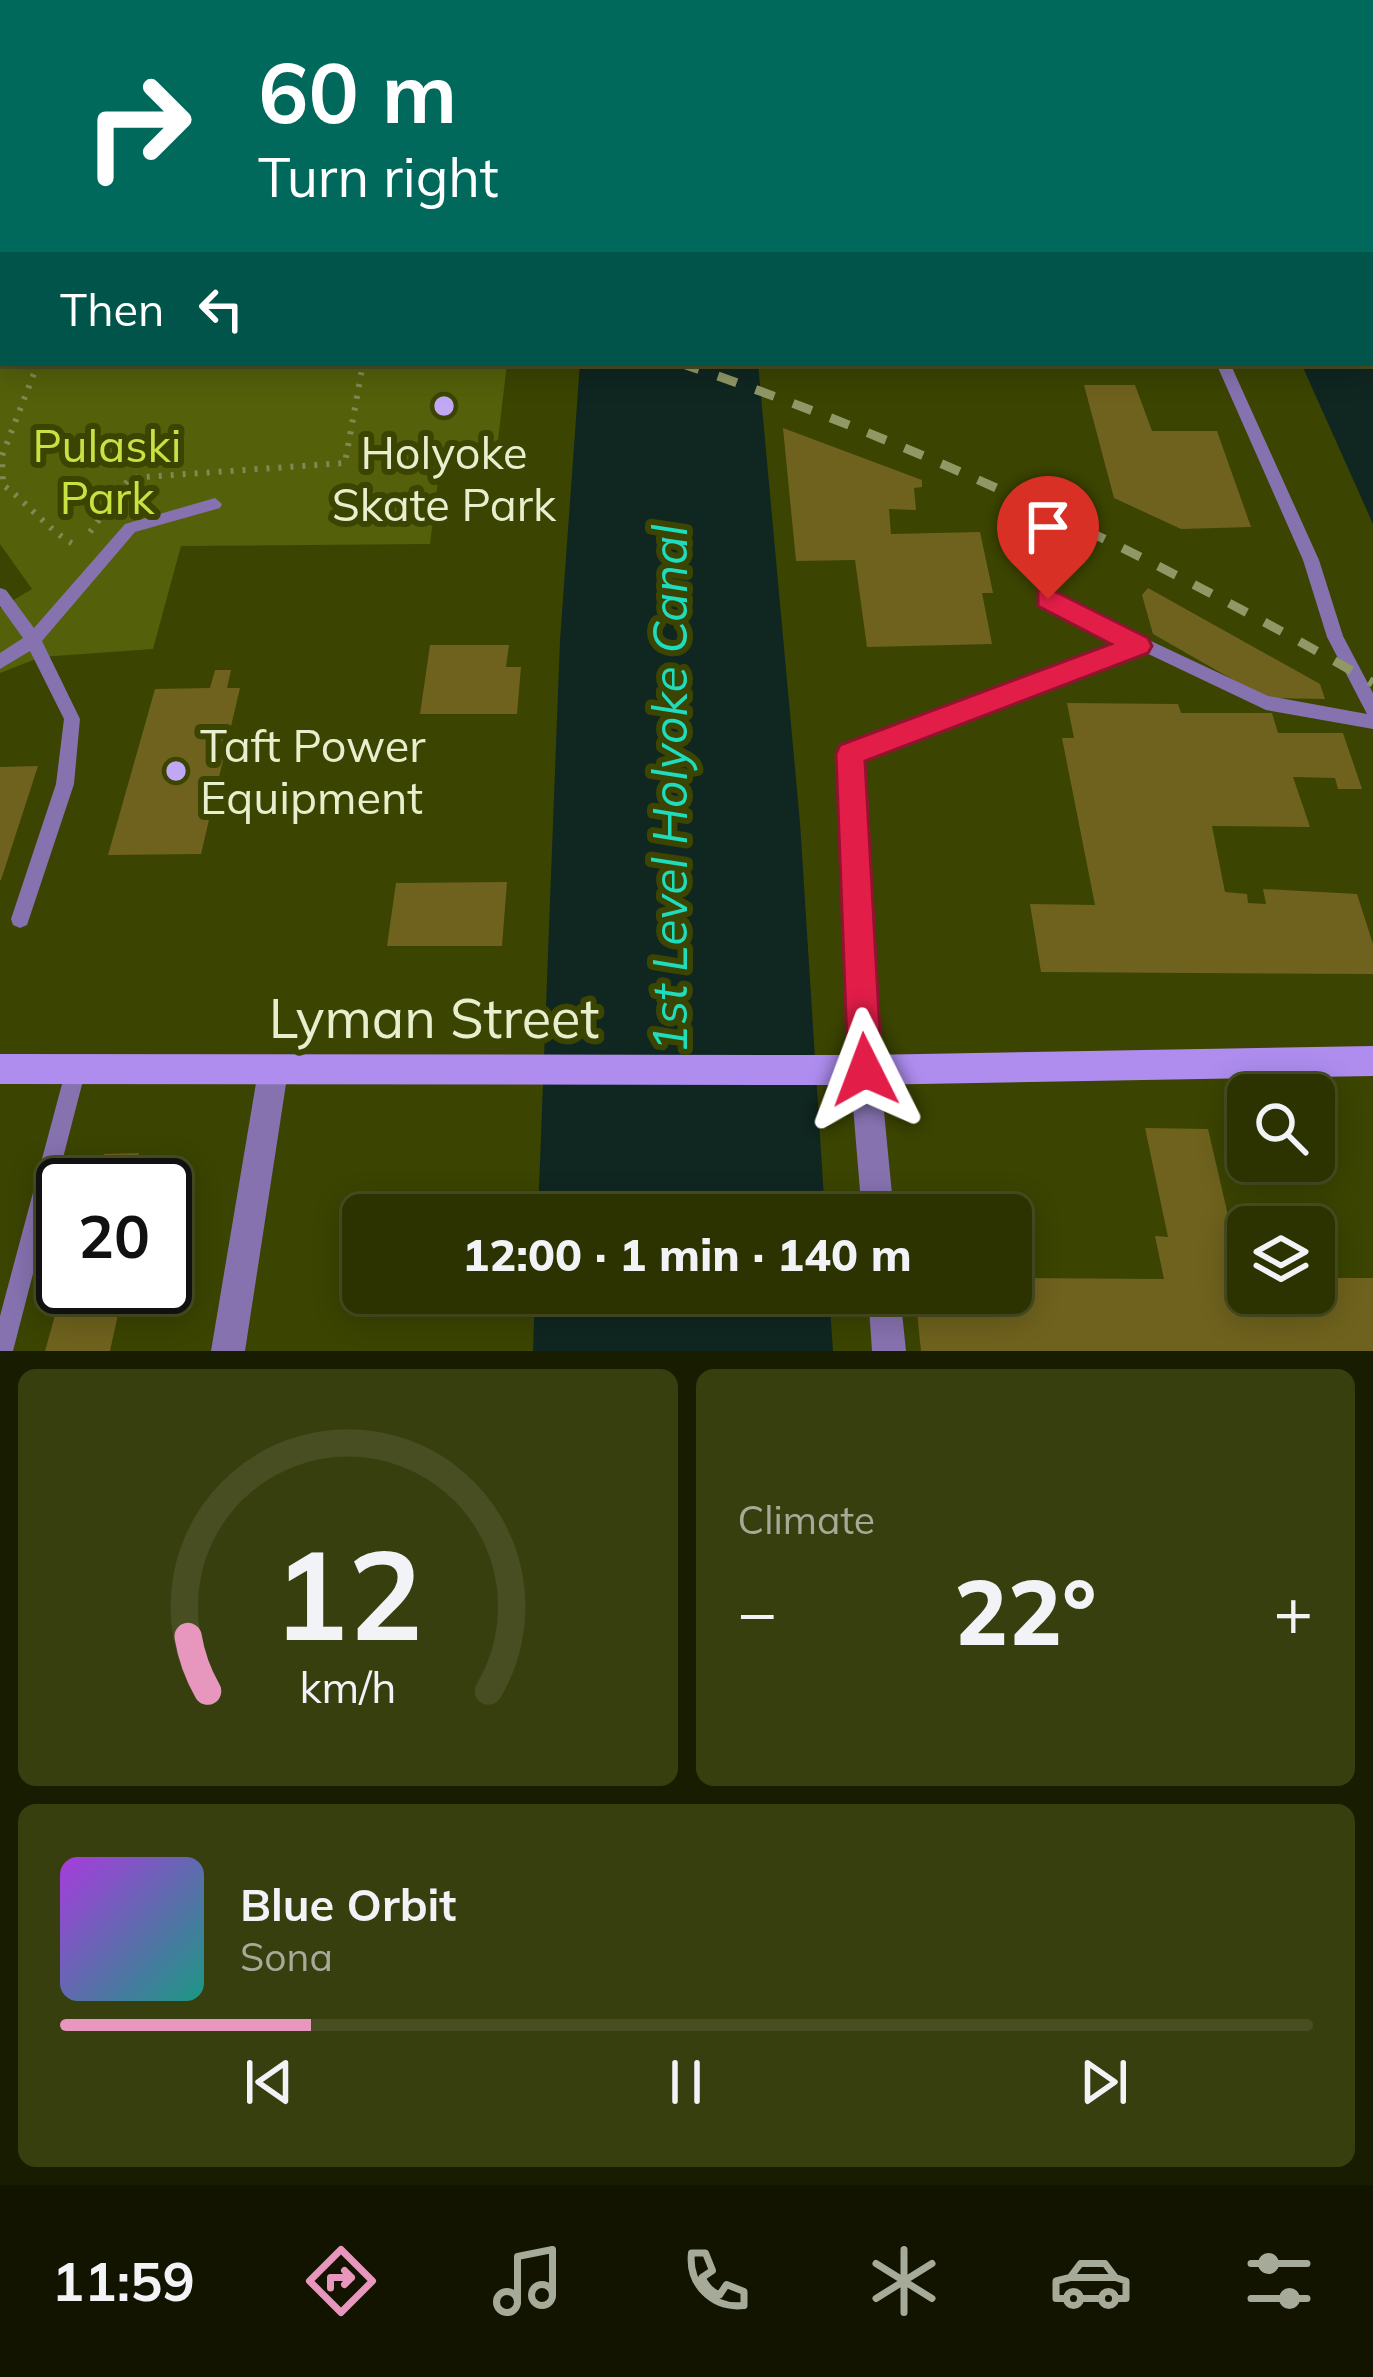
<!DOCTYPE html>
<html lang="en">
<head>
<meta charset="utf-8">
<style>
	:root { --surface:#2c3300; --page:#383f0f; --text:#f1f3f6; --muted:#a6aa99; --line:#484e22; --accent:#e797bd }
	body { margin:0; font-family:Mulish,sans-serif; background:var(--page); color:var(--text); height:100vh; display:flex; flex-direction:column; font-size:45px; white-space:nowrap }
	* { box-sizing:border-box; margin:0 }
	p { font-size:39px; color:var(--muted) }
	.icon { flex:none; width:66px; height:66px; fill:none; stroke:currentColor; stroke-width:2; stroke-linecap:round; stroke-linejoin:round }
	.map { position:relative; height:1351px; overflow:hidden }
	.side { display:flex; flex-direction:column; gap:18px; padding:18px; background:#181c00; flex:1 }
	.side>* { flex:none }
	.guide { position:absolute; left:0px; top:0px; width:1374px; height:366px; box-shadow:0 6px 30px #0003,0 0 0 3px var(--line); background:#00695c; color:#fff; overflow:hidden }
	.fabs { position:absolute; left:1227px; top:1074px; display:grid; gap:24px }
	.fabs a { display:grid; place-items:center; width:108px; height:108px; border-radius:18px; background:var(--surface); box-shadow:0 6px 30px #0003,0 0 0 3px var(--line); font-size:60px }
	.speed { position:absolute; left:36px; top:1158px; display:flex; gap:24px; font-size:60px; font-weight:700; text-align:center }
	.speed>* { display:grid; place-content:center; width:156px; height:156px; border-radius:50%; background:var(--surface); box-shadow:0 6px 30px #0003,0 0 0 3px var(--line); line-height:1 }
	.speed .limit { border:6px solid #111; border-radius:18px; background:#fff; color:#111 }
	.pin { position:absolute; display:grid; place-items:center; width:102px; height:102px; color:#fff; margin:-123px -51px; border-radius:50% 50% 50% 0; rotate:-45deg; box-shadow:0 0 12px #0007 }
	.pin .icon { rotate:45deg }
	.me { position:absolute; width:132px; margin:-66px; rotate:357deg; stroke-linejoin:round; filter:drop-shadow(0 0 9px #0008) }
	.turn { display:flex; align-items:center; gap:42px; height:252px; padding:0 60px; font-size:54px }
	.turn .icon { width:156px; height:156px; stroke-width:2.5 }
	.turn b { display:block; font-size:84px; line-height:102px }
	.then { display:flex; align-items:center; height:114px; padding:0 60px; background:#0003; gap:24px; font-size:45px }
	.big { font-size:90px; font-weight:800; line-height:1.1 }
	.side .tile { flex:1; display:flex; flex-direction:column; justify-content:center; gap:18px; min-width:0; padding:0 42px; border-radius:18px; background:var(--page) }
	.side .dial { align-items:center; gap:0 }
	.dial svg { height:312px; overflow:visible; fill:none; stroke:var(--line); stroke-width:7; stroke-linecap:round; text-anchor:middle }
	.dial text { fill:var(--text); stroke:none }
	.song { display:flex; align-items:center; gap:36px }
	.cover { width:144px; height:144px; border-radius:18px; background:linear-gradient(135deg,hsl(280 70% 55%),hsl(170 70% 35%)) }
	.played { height:12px; border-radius:6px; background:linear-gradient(90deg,var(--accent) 20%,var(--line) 20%) }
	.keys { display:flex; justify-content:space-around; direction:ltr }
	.heat { display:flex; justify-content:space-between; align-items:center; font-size:66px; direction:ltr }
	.side .tiles { flex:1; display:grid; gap:18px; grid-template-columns:1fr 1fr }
	.tile:last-child { grid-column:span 2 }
	.trip { position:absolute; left:342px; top:1194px; width:690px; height:120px; border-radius:18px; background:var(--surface); box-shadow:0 6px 30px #0003,0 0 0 3px var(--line); font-weight:800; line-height:120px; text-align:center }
	.dock { display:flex; height:192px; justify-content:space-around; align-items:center; background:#121400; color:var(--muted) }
	.dock .icon { width:84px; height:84px }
	.dock .on { color:var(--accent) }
	.dock b { font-size:54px; color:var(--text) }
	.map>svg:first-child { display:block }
	.green { fill:#54600a }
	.water { fill:#102621 }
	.building { fill:#6f621e }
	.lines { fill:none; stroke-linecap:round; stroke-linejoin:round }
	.path { stroke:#818953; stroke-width:6; stroke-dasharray:3 9; stroke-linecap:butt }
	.service { fill:#8672af; fill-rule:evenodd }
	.minor { fill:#8672af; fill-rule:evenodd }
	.secondary { fill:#ae8def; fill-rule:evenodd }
	.rail { stroke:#909866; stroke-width:9; stroke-dasharray:20 20; stroke-linecap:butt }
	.route { fill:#e11d48; stroke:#92132f; stroke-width:3 }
	.poi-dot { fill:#c0a8f4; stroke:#3b4400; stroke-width:4.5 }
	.labels { text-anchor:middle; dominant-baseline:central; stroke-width:12; stroke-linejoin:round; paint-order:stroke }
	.park-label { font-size:45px; fill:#c9e242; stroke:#3b4400 }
	.poi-label { font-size:45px; fill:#e7efce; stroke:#3b4400 }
	.water-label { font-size:48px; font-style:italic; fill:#1fdcbf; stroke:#3b4400 }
	.near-street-label { font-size:54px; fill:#e7efce; stroke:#3b4400 }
</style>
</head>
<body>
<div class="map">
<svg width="1373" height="1351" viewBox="0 0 1373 1351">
	<rect width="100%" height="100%" fill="#3b4400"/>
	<path class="green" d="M 0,171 L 3,363 L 507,363 L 497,449 L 442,450 L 430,544 L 181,546 L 153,649 L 41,657 L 0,673 L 0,608 L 32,589 L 0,544 Z"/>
	<path class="water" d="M 1373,180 L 1373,524 L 1301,363 L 1371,363 Z
		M 580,363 L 758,363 L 800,823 L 825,1215 L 538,1215 L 560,641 Z
		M 535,1293 L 829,1293 L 833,1351 L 533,1351 Z"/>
	<path class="building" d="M 1084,385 L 1135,385 L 1152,431 L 1217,431 L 1251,527 L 1181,529 L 1114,498 Z
		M 783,428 L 922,480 L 922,487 L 914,488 L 916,510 L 889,509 L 891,534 L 980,532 L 993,593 L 982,593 L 992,644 L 867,647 L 855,560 L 796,561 Z
		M 1148,588 L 1320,684 L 1325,699 L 1265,698 L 1153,634 L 1142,595 Z
		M 430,645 L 509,645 L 506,667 L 521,667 L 517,714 L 420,714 Z
		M 215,670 L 231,670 L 227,688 L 240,688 L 201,854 L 108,855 L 155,689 L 210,688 Z
		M 1067,703 L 1178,704 L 1181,713 L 1272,713 L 1278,733 L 1343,733 L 1362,789 L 1338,789 L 1335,778 L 1293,777 L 1310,827 L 1212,826 L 1225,892 L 1247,894 L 1248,903 L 1266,904 L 1263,889 L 1357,894 L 1373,944 L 1373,974 L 1041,972 L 1030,904 L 1095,905 L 1062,738 L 1074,738 Z
		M 38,766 L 1,880 L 0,880 L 0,767 Z
		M 507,882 L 502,946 L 387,946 L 396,883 Z
		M 1145,1128 L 1208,1129 L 1237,1254 L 1248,1254 L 1248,1293 L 1314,1293 L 1314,1278 L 1373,1278 L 1373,1351 L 921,1351 L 915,1293 L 1011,1293 L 1011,1278 L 1164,1279 L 1155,1236 L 1168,1237 Z
		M 139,1153 L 136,1164 L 152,1164 L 147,1185 L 81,1185 L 86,1166 L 101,1166 L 104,1154 Z
		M 63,1287 L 124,1287 L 110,1351 L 45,1351 Z"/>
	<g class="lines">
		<path class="path" d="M 38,363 L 2,456 L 3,485 C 24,499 60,543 80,546
			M 90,532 L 130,478 L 345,463 L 363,363"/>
		<path class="service" d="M 137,0 L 159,0 L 164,3 L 142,3 Z
			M 229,0 L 241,0 L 239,3 L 227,3 Z
			M 497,0 L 511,0 L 508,3 L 494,3 Z
			M 694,0 L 718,0 L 723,3 L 699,3 Z
			M 1053,0 L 1067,0 L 1064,3 L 1050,3 Z
			M 1371,23 L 1373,23 L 1371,31 Z
			M 1216,363 L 1230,363 L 1319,560 L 1343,636 L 1373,693 L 1373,729 L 1266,710 L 1142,651 L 859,758 L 875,1070 L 872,1077 L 865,1080 L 858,1077 L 855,1070 L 841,754 L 844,749 L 1126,644 L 1041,603 L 1039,599 L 1041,595 L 1053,595 L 1268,696 L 1367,714 L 1327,637 L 1303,560 Z
			M 215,498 L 222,504 L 220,508 L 135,532 L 42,641 L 80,719 L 74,784 L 27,925 L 20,928 L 13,925 L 11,919 L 56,784 L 64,719 L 30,651 L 0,669 L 0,653 L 23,638 L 0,606 L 0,588 L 6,590 L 34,628 L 125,524 Z
			M 76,1059 L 83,1062 L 86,1069 L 13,1351 L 0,1351 L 0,1316 L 66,1069 L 69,1062 Z"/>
		<path class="minor" d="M 865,1055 L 875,1060 L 880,1070 L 894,1215 L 862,1215 L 850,1070 L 855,1060 Z
			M 273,1056 L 283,1061 L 288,1071 L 245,1351 L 211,1351 L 258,1071 L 263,1061 Z
			M 868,1293 L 900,1293 L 906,1351 L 872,1351 Z"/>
		<path class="secondary" d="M 1373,1046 L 1373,1076 L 865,1085 L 0,1084 L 0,1054 L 865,1055 Z"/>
		<path class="rail" d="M 680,363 C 924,445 1151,555 1373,683"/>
	</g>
	<path class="route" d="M 1048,588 L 1148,638 L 1152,646 L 1148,653 L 865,761 L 882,1070 L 877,1082 L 865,1087 L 853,1082 L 848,1070 L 836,754 L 840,745 L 1111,644 L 1038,606 L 1038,591 Z"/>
	<g class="poi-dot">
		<circle cx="444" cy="406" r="12"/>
		<circle cx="176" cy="771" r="12"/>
	</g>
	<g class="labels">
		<g class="park-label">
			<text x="107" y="445">Pulaski<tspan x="107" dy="52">Park</tspan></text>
		</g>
		<g class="poi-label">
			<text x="444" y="452">Holyoke<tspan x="444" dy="52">Skate Park</tspan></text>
			<text x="200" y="745" text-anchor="start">Taft Power<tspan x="200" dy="52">Equipment</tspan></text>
		</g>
		<g class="water-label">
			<text transform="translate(669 789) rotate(-90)">1st Level Holyoke Canal</text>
		</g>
		<g class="near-street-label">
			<text x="434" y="1018">Lyman Street</text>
		</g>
	</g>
</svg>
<div class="fabs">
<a><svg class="icon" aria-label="search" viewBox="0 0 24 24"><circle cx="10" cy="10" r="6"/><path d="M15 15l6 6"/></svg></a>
<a><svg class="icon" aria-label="layers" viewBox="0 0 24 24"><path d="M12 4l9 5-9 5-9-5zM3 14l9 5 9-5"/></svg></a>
</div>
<div class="speed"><div class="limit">20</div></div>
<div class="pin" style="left:1048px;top:599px;background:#d93025"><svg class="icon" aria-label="arrive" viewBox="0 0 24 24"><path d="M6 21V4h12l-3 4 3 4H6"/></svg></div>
<svg class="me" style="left:865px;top:1070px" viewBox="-20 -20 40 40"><path d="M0-17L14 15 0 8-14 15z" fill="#e11d48" stroke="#fff" stroke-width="4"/></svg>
<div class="trip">12:00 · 1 min · 140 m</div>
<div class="guide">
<div class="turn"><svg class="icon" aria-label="right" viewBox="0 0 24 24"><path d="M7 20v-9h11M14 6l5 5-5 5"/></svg><div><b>60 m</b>Turn right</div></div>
<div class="then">Then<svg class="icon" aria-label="left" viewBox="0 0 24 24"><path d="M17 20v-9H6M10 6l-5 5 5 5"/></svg></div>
</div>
</div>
<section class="side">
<div class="tiles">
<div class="tile dial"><svg viewBox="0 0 100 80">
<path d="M14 69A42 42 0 1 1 86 69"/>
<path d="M14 69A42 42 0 0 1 9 55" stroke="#e797bd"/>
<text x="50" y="56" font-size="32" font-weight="700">12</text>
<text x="50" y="72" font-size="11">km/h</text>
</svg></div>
<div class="tile"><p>Climate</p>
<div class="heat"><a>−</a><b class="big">22°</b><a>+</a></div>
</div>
<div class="tile">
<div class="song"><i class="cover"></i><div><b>Blue Orbit</b><p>Sona</p></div></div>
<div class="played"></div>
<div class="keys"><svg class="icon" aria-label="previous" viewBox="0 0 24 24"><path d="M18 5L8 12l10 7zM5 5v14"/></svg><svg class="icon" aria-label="pause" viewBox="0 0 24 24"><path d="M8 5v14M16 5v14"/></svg><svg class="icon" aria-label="next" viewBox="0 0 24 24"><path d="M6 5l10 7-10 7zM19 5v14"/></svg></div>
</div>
</div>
</section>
<nav class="dock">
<b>11:59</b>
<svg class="icon on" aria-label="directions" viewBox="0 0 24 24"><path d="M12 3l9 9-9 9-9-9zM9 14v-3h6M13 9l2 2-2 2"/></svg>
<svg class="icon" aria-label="music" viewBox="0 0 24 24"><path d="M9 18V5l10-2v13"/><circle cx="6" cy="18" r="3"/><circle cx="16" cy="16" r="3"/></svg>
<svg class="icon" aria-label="phone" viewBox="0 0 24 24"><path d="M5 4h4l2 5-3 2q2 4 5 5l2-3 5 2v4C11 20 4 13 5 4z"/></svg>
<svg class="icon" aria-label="climate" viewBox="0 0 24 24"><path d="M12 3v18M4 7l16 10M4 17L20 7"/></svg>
<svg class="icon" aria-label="car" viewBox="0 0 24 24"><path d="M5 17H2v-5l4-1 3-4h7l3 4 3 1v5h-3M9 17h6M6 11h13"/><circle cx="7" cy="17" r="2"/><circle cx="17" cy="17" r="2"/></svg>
<svg class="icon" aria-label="filters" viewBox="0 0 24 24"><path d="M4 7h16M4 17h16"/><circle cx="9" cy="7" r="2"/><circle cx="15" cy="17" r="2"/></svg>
</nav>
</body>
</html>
